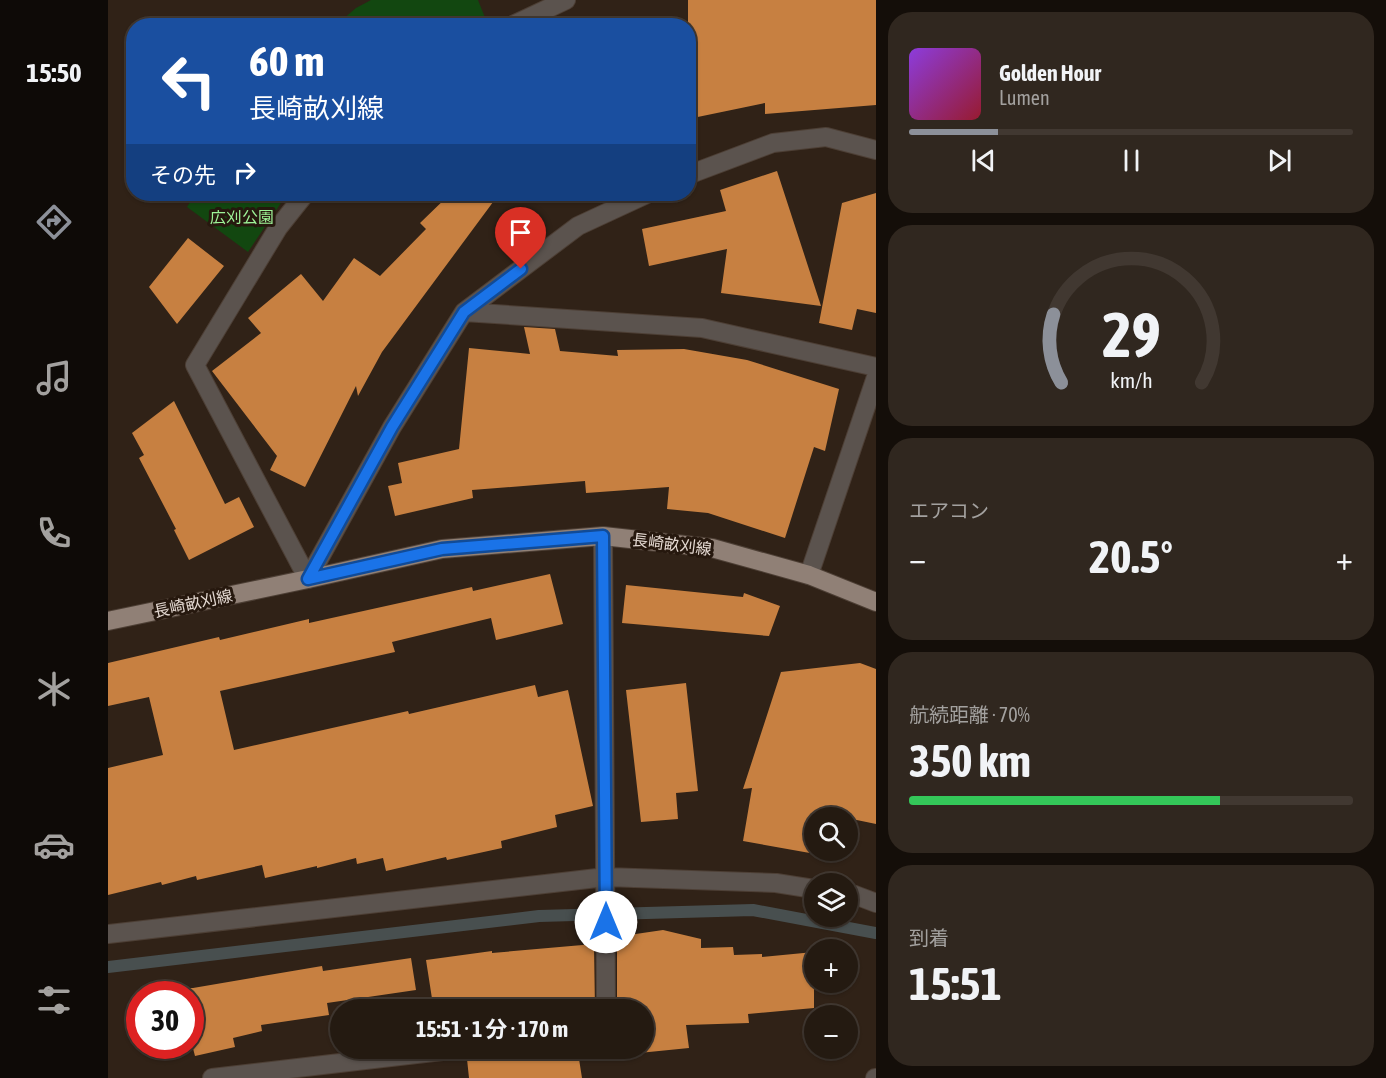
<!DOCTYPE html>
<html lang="ja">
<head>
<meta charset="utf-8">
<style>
	:root { --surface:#241a11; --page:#30271f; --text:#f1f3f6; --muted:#a3a19f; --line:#413831; --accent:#8c9099 }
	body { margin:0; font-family:"Asap Condensed","Noto Sans JP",sans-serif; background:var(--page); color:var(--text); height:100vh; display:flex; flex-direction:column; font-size:22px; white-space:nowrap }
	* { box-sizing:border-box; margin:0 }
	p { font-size:20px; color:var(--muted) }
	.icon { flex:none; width:33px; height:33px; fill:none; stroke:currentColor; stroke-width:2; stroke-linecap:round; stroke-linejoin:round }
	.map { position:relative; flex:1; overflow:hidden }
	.sheet { display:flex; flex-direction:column; gap:12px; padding:12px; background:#140e09; width:510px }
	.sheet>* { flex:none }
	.banner { position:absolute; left:18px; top:18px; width:570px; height:183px; border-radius:24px; box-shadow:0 2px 4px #0004,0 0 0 2px var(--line); background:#1a4fa0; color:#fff; overflow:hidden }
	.tools { position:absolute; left:696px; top:807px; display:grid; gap:12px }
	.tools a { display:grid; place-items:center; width:54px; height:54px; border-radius:50%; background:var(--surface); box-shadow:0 2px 4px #0004,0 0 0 2px var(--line); font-size:30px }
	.speed { position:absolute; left:18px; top:981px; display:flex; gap:12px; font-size:30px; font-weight:700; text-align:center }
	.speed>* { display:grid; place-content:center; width:78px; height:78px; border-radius:50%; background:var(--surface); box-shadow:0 2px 4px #0004,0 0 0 2px var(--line); line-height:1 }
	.speed .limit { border:9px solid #d22; background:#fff; color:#111 }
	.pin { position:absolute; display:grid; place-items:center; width:51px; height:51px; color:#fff; margin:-62px -26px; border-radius:50% 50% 50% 0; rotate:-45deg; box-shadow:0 0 6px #0007 }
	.pin .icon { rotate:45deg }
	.me { position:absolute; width:66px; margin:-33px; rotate:0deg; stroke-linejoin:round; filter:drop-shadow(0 0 4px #0008) }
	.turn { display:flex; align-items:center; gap:21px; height:126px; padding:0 24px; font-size:27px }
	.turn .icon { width:78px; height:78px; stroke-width:2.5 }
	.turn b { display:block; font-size:42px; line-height:51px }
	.then { display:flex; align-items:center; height:57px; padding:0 24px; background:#0003; gap:12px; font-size:22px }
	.big { font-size:45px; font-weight:700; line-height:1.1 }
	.sheet .card { flex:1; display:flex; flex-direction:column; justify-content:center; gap:9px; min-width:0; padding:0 21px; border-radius:24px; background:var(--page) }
	.sheet .dial { align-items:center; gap:0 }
	.dial svg { height:156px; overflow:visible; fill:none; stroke:var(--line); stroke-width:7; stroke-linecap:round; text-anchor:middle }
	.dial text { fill:var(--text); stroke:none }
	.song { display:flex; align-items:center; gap:18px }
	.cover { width:72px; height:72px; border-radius:9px; background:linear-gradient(135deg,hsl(270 70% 55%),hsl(350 70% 35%)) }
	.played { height:6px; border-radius:3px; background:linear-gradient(90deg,var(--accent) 20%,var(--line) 20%) }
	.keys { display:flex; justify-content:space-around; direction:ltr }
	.heat { display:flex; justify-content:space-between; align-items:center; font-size:33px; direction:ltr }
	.charge { height:9px; border-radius:4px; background:linear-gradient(90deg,#34c759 70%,var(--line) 0) }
	.trip { position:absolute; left:222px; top:999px; width:324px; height:60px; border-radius:30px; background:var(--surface); box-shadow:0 2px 4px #0004,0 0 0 2px var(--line); font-weight:700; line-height:60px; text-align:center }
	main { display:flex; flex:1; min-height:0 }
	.tabs { display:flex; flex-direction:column; width:108px; justify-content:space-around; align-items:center; background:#0e0a07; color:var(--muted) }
	.tabs .icon { width:42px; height:42px }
	.tabs .current { color:var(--accent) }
	.tabs b { font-size:27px; color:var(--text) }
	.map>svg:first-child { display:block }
	.green { fill:#124710 }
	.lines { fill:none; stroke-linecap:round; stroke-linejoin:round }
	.stream { stroke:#484f4f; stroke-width:12 }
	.building { fill:#c78041 }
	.minor-casing { stroke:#4d3f35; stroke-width:20 }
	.major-casing { stroke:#4d3f35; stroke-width:20 }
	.minor { stroke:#5b534e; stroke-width:18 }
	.major { stroke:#908076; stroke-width:18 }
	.route-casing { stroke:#114b97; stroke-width:15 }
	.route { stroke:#1a73e8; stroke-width:10 }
	.labels { text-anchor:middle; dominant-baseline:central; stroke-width:6; stroke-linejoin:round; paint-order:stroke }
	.park-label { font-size:16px; fill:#9df297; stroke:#26180e }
	.street-label { font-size:16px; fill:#e5dad3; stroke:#26180e }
</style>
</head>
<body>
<main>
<nav class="tabs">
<b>15:50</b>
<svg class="icon current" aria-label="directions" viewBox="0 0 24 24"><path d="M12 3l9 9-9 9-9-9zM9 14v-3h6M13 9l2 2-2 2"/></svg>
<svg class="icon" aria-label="music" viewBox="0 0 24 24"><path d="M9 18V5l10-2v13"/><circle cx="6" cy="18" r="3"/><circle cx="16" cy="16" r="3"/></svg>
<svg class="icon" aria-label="phone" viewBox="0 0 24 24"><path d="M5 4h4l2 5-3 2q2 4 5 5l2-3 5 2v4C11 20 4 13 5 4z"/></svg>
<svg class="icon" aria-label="climate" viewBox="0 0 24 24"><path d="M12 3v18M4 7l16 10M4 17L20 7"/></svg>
<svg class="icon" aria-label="car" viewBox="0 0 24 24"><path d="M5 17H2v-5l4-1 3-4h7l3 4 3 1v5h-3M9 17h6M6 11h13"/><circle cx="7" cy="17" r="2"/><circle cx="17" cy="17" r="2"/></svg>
<svg class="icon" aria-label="filters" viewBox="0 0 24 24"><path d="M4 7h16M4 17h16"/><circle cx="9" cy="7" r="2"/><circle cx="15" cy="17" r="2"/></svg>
</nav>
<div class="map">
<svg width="768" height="1078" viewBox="0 0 768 1078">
	<rect width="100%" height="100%" fill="#302217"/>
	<path class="green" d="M 263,0 L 370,0 L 380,25 L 228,25 L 248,8 Z
		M 87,194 L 179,194 L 140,252 L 79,207 Z"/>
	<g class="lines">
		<path class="stream" d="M 0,967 L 431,916 L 645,910 L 768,933"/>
	</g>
	<path class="building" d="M 580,0 L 768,0 L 768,105 L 657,114 L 657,103 L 580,119 Z
		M 669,171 L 713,306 L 613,293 L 619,249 L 541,266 L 534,229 L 618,211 L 612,190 Z
		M 768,193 L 768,313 L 749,309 L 744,330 L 711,323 L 734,203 Z
		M 342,194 L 391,194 L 274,352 L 250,396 L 248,386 L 197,487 L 162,470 L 169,456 L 104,371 L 153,333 L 140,318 L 193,274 L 215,301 L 246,258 L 272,276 L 318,229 L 312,223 Z
		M 80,238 L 116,266 L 69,324 L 41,287 Z
		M 416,327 L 447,329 L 452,351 L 510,356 L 509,350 L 576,349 L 639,360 L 731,389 L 717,451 L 706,447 L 677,538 L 600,513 L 559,509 L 561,487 L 478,493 L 477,481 L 364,490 L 365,498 L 287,516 L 280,486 L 294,483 L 290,463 L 351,449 L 361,348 L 422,354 Z
		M 66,401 L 117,504 L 131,497 L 146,527 L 81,560 L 66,530 L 68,529 L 31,458 L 36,455 L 24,433 Z
		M 442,574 L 455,624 L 388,640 L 383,618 L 284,642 L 287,652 L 112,691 L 126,750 L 300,711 L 301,714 L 427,685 L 430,697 L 460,690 L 485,806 L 447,815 L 449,827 L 393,841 L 394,848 L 339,860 L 338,857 L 278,871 L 275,858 L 249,864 L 248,858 L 209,868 L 209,866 L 157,878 L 154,865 L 89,880 L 88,876 L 54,885 L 53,882 L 0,895 L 0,768 L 55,755 L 41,697 L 0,706 L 0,663 L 111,637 L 112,640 L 201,619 L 201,623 L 364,587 L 365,591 Z
		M 518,585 L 635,597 L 636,593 L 672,606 L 661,636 L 514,623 Z
		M 752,663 L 768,669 L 768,824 L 720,814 L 720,818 L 706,818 L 706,850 L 714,850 L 713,855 L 635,841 L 644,788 L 635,789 L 673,672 Z
		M 578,683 L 590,791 L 568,793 L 570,819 L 533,822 L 518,690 Z
		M 555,930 L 593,939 L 593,948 L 625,947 L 626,955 L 654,954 L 654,957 L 706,952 L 706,1008 L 640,1014 L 641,1023 L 578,1025 L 581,1048 L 471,1059 L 474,1078 L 361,1078 L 359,1059 L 367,1057 L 370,1053 L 371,1048 L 536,1048 L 536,1010 L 509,1010 L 509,942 L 514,942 L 514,936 Z
		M 486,944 L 487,1010 L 353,1010 L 352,1001 L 325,1005 L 318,960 L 384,951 L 384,953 Z
		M 303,958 L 308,990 L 219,1003 L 221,1015 L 153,1025 L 154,1031 L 125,1038 L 127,1047 L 87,1056 L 82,1037 L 82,994 L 73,994 L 71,988 L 85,988 L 214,966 L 215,971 Z"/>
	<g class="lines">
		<defs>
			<path id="minor" d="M 403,26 L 458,0
				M 580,175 L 665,143 L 718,137 L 768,150
				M 197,194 L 170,228 L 87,365 L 200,579
				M 356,312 L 594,328 L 768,367
				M 495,536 L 498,1010
				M 701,575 L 768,377
				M 200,579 L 284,427 L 356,312 L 470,226 L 539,194
				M 740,894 L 747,895 L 768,903
				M 0,934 L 498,877 L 668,883 L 706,889
				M 104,1078 L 360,1048
				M 767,1078 L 768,1078"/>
			<path id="major" d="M 0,621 L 200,579 L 334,549 L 495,536 L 604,548 L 701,575 L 768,602"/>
		</defs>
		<use href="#minor" class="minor-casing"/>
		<use href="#major" class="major-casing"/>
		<use href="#minor" class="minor"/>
		<use href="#major" class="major"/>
	</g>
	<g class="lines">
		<defs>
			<path id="route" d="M 413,269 L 356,312 L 284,427 L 200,579 L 334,549 L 495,536 L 498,922"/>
		</defs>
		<use href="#route" class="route-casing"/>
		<use href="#route" class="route"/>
	</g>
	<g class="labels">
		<g class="park-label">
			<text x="134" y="217">広刈公園</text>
		</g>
		<g class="street-label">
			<text transform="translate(564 544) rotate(7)">長崎畝刈線</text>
			<text transform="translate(85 603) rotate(-12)">長崎畝刈線</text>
		</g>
	</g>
</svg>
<div class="tools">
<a><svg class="icon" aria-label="search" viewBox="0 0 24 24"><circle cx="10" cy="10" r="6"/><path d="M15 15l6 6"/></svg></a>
<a><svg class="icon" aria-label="layers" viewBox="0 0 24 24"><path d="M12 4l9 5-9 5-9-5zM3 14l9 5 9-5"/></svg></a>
<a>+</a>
<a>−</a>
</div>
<div class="speed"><div class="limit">30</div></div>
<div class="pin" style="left:413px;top:269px;background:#d93025"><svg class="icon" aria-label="arrive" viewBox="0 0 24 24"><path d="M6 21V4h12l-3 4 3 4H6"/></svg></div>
<svg class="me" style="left:498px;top:922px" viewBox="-20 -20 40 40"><circle r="19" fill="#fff"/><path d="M0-13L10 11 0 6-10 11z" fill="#1a73e8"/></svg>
<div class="trip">15:51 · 1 分 · 170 m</div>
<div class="banner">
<div class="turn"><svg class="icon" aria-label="left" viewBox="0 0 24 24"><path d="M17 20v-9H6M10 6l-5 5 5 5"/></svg><div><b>60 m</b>長崎畝刈線</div></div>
<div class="then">その先<svg class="icon" aria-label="right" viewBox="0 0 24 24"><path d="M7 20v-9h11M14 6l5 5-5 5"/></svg></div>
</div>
</div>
<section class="sheet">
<div class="card">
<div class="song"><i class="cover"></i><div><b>Golden Hour</b><p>Lumen</p></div></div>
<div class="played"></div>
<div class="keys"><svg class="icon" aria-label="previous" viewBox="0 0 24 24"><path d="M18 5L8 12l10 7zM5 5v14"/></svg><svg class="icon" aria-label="pause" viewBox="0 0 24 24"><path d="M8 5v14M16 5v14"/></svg><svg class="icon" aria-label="next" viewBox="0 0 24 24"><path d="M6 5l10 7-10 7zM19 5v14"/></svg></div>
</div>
<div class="card dial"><svg viewBox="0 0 100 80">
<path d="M14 69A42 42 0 1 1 86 69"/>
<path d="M14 69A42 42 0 0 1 10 34" stroke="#8c9099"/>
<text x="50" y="56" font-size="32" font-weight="700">29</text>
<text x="50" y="72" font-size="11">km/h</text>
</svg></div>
<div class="card"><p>エアコン</p>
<div class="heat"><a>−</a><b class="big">20.5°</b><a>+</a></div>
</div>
<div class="card"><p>航続距離 · 70%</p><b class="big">350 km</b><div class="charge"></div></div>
<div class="card"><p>到着</p><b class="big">15:51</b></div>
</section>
</main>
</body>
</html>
